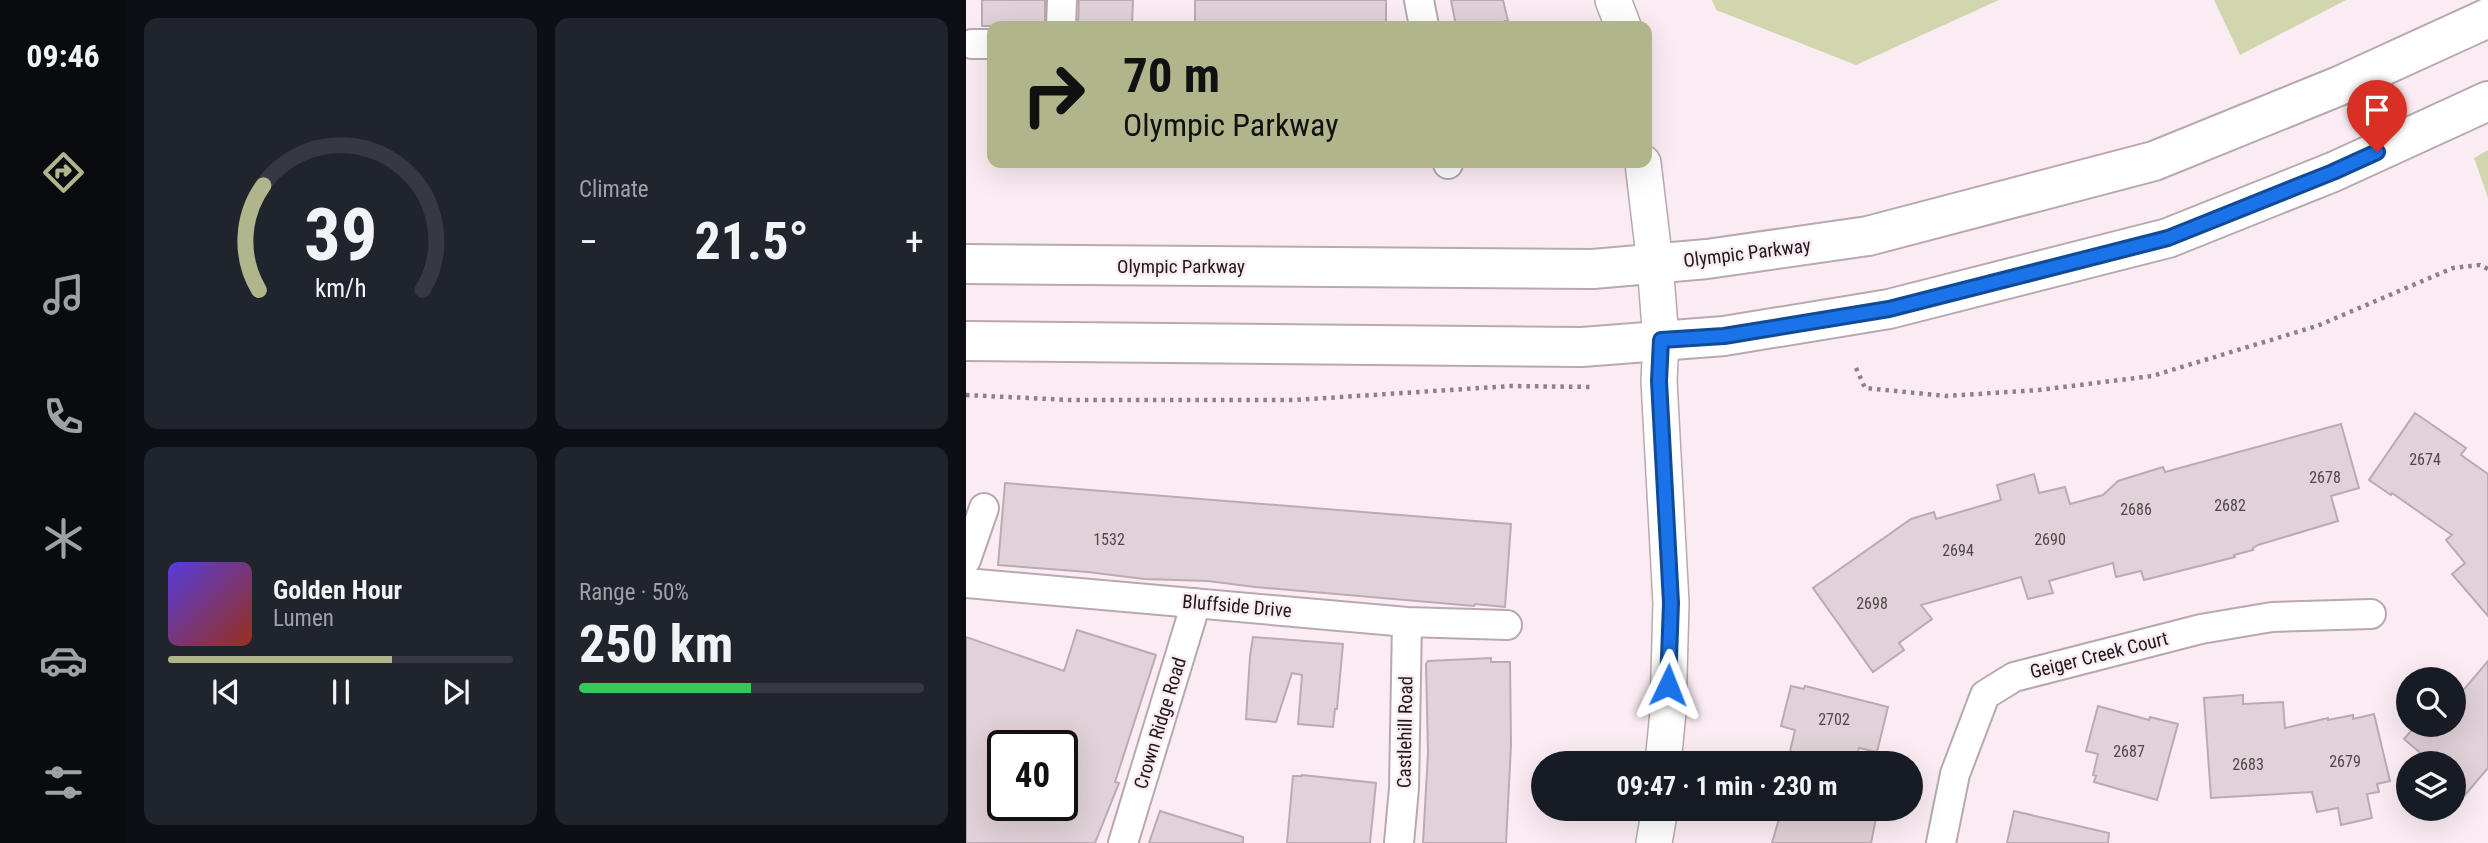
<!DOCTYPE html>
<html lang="en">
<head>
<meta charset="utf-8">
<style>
	:root { --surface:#171b24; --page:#20242c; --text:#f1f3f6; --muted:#9ea1a6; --line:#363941; --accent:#b1b58c }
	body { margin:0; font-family:"Roboto Condensed",sans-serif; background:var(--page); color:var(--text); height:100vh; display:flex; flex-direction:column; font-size:26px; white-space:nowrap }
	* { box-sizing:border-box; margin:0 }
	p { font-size:23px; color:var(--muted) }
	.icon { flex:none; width:38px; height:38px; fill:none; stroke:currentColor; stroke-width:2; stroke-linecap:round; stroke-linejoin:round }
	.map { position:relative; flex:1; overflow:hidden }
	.sheet { display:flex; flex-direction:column; gap:18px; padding:18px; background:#0d0f14; width:840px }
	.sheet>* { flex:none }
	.hud { position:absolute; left:21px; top:21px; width:665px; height:147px; border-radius:14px; box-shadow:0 7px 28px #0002; background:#b1b58c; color:#111; overflow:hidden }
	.controls { position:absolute; left:1430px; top:667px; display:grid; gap:14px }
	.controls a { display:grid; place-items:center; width:70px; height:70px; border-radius:50%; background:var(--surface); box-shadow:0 7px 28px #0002; font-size:35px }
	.speed { position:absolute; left:21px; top:730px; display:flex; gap:14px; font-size:35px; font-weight:700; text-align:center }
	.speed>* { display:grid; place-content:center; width:91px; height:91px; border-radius:50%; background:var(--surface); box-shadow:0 7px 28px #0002; line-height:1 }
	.speed .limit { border:4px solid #111; border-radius:10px; background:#fff; color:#111 }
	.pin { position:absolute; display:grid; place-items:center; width:60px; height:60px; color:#fff; margin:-72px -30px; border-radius:50% 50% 50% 0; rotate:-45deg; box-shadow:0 0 7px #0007 }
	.pin .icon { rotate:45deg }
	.me { position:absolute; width:77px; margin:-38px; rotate:2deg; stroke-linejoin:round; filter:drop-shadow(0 0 5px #0008) }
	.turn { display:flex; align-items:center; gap:24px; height:147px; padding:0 21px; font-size:32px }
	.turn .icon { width:91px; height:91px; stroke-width:2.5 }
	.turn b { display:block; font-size:49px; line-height:60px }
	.big { font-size:52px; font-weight:700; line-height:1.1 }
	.sheet .tile { flex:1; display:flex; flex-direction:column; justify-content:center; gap:10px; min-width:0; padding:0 24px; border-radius:14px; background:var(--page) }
	.sheet .dial { align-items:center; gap:0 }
	.dial svg { height:182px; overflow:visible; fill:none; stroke:var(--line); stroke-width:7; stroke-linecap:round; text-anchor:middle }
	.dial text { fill:var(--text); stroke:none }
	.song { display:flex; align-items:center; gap:21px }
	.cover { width:84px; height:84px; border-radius:10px; background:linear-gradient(135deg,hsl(250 70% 55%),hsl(10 70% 35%)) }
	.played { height:7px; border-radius:4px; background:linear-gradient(90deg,var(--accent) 65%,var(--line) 65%) }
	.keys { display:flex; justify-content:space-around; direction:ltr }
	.heat { display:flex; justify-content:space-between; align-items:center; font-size:38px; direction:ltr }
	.charge { height:10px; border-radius:5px; background:linear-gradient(90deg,#34c759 50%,var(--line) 0) }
	.sheet .tiles { flex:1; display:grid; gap:18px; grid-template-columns:repeat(2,1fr) }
	.trip { position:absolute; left:565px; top:751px; width:392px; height:70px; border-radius:35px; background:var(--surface); box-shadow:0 7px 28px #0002; font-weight:700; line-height:70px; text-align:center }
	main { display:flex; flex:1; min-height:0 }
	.tab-bar { display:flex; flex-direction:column; width:126px; justify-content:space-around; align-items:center; background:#090b0e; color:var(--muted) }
	.tab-bar .icon { width:49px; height:49px }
	.tab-bar .active { color:var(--accent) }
	.tab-bar b { font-size:32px; color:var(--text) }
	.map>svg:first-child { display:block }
	.green { fill:#d1d6ae }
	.building { fill:#e1d1d8; stroke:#baabb2; stroke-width:2; fill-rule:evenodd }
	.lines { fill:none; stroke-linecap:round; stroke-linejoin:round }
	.minor-casing { stroke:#b7a9af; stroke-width:32 }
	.tertiary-casing { stroke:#b7a9af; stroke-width:38 }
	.secondary-casing { stroke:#b7a9af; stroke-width:42 }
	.path { stroke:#8c8286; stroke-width:4.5; stroke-dasharray:3.5 5; stroke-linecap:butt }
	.minor { stroke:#fff; stroke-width:28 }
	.tertiary { stroke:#fff; stroke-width:35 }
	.secondary { stroke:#fff; stroke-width:38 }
	.route-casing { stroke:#114b97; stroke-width:18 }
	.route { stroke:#1a73e8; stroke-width:12 }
	.labels { text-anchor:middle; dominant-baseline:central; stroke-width:5; stroke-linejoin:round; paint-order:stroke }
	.number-label { font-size:16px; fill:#4f474a }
	.street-label { font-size:19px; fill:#1e191b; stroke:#fbecf3 }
</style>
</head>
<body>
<main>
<nav class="tab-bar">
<b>09:46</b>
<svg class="icon active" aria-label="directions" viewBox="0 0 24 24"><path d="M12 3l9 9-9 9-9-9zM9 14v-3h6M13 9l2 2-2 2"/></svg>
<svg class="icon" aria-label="music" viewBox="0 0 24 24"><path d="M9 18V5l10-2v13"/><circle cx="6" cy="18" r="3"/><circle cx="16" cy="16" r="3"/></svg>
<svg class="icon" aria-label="phone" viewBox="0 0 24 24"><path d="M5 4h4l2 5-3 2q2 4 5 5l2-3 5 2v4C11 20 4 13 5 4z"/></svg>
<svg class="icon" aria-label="climate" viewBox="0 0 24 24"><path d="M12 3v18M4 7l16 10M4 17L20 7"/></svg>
<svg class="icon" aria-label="car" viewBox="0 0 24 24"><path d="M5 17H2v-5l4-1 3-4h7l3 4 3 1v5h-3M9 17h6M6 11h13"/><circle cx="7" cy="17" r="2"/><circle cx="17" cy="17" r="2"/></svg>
<svg class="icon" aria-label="filters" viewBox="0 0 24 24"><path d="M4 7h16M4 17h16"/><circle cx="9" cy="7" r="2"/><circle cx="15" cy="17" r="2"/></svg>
</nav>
<section class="sheet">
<div class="tiles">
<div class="tile dial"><svg viewBox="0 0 100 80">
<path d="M14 69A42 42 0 1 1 86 69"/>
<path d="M14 69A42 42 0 0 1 16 23" stroke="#b1b58c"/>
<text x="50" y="56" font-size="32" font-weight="700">39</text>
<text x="50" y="72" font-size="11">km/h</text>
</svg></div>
<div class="tile"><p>Climate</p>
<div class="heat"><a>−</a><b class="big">21.5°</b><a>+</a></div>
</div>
<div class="tile">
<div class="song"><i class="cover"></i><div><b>Golden Hour</b><p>Lumen</p></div></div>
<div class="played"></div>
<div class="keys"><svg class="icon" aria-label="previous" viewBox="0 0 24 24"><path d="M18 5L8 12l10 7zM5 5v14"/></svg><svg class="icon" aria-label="pause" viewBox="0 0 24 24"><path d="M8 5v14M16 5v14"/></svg><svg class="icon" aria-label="next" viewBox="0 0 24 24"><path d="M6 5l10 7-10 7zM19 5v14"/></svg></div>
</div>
<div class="tile"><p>Range · 50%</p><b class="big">250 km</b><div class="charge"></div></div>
</div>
</section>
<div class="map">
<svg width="1522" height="843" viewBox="0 0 1522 843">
	<rect width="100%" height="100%" fill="#fbecf3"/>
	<path class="green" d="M 746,0 L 1033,0 L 890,65 L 750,10 Z
		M 1248,0 L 1380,0 L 1274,55 Z
		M 1522,150 L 1522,198 L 1508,158 Z"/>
	<path class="building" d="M 16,0 L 79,0 L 79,26 L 16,26 Z
		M 113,0 L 167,0 L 166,26 L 112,26 Z
		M 229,0 L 420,0 L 420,26 L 229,26 Z
		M 485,0 L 537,0 L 542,21 L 539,21 L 540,26 L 490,26 Z
		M 1449,413 L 1500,448 L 1495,455 L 1522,474 L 1522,616 L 1486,574 L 1499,563 L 1480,540 L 1486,535 L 1426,493 L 1425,495 L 1403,480 Z
		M 1375,424 L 1393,488 L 1365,496 L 1372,521 L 1292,545 L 1287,548 L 1287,550 L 1268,555 L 1269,557 L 1178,580 L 1175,571 L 1150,577 L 1147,563 L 1083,581 L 1087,593 L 1062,599 L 1055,577 L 955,605 L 966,619 L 933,643 L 938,650 L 907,672 L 847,588 L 945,519 L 968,512 L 970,519 L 1035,500 L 1031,485 L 1068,474 L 1073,493 L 1099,487 L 1104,504 L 1137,495 L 1152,481 L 1197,467 L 1199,472 Z
		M 39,483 L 545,524 L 539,607 L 509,604 L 508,606 L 289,587 L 242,581 L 178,579 L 122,572 L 32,565 Z
		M 111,630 L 190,655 L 149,782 L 153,783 L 129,843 L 0,843 L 0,637 L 98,671 ZM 37,746 L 96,746 L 96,805 L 23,805 L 37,761 Z
		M 287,637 L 377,644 L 371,709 L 369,709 L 367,727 L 332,724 L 336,675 L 326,673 L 310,722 L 280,719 L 284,656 Z
		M 525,658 L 525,662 L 544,662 L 545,745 L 540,843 L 457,843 L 462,753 L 460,664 L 462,661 Z
		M 1522,661 L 1522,768 L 1488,808 L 1488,763 L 1466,763 L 1438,739 L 1451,724 L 1488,724 L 1488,701 Z
		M 825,686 L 838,689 L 839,686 L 922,707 L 911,752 L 893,748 L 889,763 L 833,763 L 822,760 L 829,730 L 815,726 Z
		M 1277,695 L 1277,704 L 1317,702 L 1319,728 L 1362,718 L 1362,720 L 1387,715 L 1387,719 L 1408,714 L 1424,781 L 1411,784 L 1413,792 L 1401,794 L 1406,818 L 1375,825 L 1372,808 L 1351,812 L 1346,792 L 1245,798 L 1238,698 Z
		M 1132,706 L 1183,720 L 1184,717 L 1212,724 L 1191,800 L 1128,782 L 1130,776 L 1127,775 L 1132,754 L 1120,751 Z
		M 336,775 L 410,783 L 404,843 L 321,843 L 327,776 L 336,776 Z
		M 816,808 L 912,808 L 905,843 L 806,843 Z
		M 194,811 L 277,837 L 277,843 L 183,843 Z
		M 1048,811 L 1143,833 L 1142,843 L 1041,843 Z"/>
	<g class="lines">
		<defs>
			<path id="minor" d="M 453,0 L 458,26
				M 95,26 L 96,0
				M 6,44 L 26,44
				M 482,163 L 482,164
				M 0,560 L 18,508
				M 0,583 L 441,622 L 541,625
				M 157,843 L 230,603
				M 433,843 L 438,788 L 441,622
				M 975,843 L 989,774 L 1019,695 L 1048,677 L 1235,629 L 1306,617 L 1405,614"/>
			<path id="tertiary" d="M 647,0 L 657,26
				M 677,163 L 689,264 L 695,340 L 693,381 L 705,603 L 702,712 L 697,763
				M 688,843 L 694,808"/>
			<path id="secondary" d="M 0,264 L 627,269 L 741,259 L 902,236 L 1188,161 L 1373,86 L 1522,18
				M 0,341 L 616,347 L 758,336 L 923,309 L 1202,238 L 1367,172 L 1522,101"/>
		</defs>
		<use href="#minor" class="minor-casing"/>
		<use href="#tertiary" class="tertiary-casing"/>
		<use href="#secondary" class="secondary-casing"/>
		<path class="path" d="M 890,368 L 899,388 L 980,396 L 1073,390 L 1186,376 L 1351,326 L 1487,268 L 1514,265 L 1522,269
			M 0,395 L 104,400 L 329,400 L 545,386 L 627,387"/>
		<use href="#minor" class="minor"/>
		<use href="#tertiary" class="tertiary"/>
		<use href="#secondary" class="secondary"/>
	</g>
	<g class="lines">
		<defs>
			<path id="route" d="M 702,685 L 705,603 L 693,381 L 695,340 L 758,336 L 923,309 L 1202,238 L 1367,172 L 1411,152"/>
		</defs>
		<use href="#route" class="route-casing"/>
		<use href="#route" class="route"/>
	</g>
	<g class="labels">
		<g class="number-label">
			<text x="1459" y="459">2674</text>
			<text x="1359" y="477">2678</text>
			<text x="1264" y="505">2682</text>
			<text x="1170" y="509">2686</text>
			<text x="143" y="539">1532</text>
			<text x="1084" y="539">2690</text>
			<text x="992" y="550">2694</text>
			<text x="906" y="603">2698</text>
			<text x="868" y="719">2702</text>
			<text x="1163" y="751">2687</text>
			<text x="1379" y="761">2679</text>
			<text x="1282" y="764">2683</text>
		</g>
		<g class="street-label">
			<text transform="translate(781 253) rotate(-7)">Olympic Parkway</text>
			<text x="215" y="266">Olympic Parkway</text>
			<text transform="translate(271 606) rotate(5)">Bluffside Drive</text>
			<text transform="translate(1133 655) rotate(-14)">Geiger Creek Court</text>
			<text transform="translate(194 723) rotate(-73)">Crown Ridge Road</text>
			<text transform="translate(439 732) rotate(-89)">Castlehill Road</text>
		</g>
	</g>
</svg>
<div class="controls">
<a><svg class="icon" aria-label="search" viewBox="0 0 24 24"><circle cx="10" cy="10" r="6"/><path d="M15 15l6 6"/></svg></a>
<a><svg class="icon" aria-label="layers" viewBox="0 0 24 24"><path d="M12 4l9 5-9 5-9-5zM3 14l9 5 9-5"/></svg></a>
</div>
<div class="speed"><div class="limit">40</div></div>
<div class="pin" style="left:1411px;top:152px;background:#d93025"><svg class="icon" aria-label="arrive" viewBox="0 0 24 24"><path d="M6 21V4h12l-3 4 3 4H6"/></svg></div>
<svg class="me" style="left:702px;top:685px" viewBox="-20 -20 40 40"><path d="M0-17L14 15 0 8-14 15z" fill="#1a73e8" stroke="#fff" stroke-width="4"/></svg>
<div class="trip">09:47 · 1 min · 230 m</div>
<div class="hud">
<div class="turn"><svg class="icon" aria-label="right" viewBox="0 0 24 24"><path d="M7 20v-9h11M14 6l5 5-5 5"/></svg><div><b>70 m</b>Olympic Parkway</div></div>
</div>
</div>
</main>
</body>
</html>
